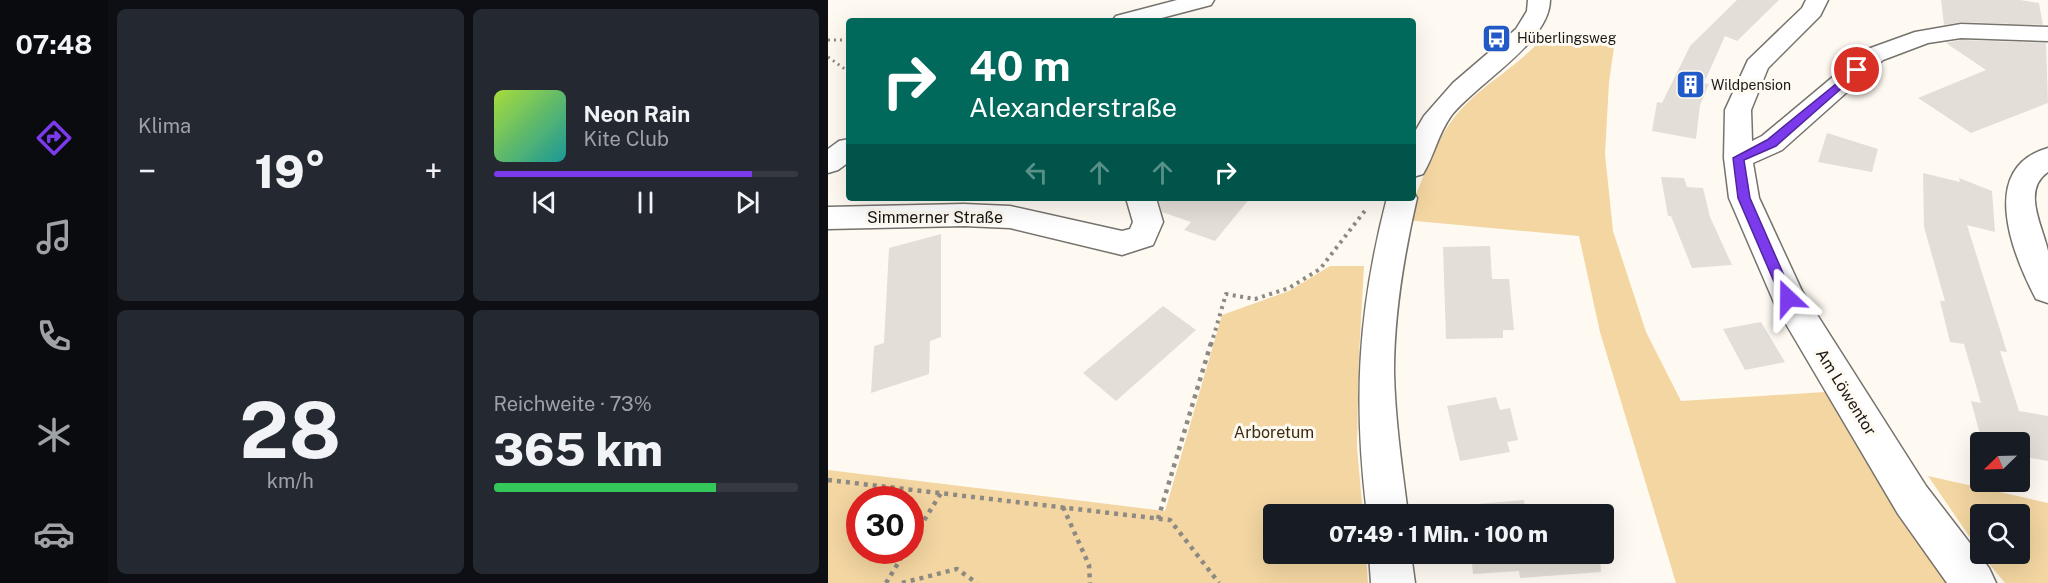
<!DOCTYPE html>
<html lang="de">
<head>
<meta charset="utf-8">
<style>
	:root { --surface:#171b24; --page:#242831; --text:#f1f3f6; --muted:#9ea1a6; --line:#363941; --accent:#7c3aed }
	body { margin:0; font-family:"Public Sans",sans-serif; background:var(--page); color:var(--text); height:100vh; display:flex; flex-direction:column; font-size:22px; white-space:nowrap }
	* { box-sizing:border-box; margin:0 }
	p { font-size:20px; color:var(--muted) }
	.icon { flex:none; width:33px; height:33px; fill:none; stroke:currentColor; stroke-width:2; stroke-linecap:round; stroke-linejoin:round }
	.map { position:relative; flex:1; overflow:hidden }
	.details { display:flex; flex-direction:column; gap:9px; padding:9px; background:#0d0f14; width:720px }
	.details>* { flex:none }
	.hud { position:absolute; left:18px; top:18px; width:570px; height:183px; border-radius:6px; box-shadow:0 6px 24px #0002; background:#00695c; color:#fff; overflow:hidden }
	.needle { width:39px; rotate:247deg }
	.controls { position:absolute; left:1142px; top:432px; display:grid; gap:12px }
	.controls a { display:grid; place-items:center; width:60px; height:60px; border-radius:6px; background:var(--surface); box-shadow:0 6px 24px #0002; font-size:30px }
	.speed { position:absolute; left:18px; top:486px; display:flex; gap:12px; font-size:30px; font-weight:700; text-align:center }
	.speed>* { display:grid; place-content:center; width:78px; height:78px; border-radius:50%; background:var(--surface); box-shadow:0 6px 24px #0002; line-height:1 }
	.speed .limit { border:9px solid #d22; background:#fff; color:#111 }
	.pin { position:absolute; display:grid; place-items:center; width:51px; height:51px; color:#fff; margin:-26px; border:3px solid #fff; border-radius:50%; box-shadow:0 2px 6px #0007 }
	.me { position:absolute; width:66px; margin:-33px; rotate:337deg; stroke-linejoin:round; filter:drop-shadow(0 0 4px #0008) }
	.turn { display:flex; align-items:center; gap:21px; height:126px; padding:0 24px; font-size:27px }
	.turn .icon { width:78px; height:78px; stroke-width:2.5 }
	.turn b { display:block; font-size:42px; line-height:51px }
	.lanes { display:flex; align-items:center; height:57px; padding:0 24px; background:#0003; justify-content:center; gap:30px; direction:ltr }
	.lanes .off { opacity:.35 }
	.big { font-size:45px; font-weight:800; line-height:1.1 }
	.details .card { flex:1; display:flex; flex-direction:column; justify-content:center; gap:9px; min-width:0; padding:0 21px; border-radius:9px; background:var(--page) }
	.details .dial { align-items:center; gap:0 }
	.dial b { font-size:78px; line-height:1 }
	.song { display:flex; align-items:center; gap:18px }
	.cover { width:72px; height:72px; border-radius:9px; background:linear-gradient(135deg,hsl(80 70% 55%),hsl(180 70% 35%)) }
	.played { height:6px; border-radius:3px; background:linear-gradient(90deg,var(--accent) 85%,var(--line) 85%) }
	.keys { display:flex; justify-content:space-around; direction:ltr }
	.heat { display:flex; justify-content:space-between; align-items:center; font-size:33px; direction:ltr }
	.charge { height:9px; border-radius:4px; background:linear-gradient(90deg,#34c759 73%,var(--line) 0) }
	.details .tiles { flex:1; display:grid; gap:9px; grid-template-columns:repeat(2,1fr) }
	.trip { position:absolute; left:435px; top:504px; width:351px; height:60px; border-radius:6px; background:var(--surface); box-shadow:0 6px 24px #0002; font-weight:800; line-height:60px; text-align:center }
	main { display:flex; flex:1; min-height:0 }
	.menu { display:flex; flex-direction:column; width:108px; justify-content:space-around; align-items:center; background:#090b0e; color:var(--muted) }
	.menu .icon { width:42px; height:42px }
	.menu .current { color:var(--accent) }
	.menu b { font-size:27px; color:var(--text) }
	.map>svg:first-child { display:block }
	.green { fill:#f3d6a1; fill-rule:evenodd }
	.building { fill:#e3ded7 }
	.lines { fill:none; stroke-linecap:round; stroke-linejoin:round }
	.minor-casing { stroke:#76726c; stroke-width:3 }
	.path-far2 { stroke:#8d8a84; stroke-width:3; stroke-dasharray:2 4; stroke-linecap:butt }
	.path-far1 { stroke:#8d8a84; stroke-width:4; stroke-dasharray:3 4.5; stroke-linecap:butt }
	.path { stroke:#8d8a84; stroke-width:4.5; stroke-dasharray:4 5; stroke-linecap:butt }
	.minor { fill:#fff; fill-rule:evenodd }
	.route { fill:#7c3aed; stroke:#51269a; stroke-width:1.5 }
	.labels { text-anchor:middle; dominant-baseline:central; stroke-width:6; stroke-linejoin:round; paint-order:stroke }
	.far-poi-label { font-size:14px; fill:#1a1815; stroke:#fefaf2; text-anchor:start }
	.street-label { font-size:16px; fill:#1a1815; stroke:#fefaf2 }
	.park-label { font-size:16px; fill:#3d2d0e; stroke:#fefaf2 }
</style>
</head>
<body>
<main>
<nav class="menu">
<b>07:48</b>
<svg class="icon current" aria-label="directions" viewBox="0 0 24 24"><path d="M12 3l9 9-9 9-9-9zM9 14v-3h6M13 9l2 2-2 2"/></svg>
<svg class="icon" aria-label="music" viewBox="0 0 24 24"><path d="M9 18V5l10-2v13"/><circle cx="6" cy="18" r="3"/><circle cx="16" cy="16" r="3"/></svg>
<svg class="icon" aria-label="phone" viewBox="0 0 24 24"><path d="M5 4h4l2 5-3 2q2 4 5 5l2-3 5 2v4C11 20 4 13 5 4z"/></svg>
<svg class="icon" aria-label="climate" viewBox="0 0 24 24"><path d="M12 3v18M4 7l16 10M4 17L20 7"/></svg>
<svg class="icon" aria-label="car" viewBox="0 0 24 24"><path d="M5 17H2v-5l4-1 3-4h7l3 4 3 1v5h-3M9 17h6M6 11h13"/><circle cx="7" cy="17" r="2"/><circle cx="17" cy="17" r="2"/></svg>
</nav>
<section class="details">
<div class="tiles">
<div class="card"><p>Klima</p>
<div class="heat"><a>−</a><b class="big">19°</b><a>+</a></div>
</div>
<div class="card">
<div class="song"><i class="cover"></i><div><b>Neon Rain</b><p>Kite Club</p></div></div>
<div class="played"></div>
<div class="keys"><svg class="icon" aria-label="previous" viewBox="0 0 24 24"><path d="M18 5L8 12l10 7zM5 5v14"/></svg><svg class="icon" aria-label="pause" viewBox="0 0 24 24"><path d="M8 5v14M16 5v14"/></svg><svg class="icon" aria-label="next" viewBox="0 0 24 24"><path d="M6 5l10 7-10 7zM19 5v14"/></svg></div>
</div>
<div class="card dial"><b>28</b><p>km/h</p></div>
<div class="card"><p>Reichweite · 73%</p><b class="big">365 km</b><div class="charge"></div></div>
</div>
</section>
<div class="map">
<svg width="1220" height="583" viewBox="0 0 1220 583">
	<rect width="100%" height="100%" fill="#fefaf2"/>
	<path class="green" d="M 717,35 L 786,47 L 781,82 L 777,154 L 785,231 L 818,332 L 853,401 L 997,392 L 1061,499 L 1125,583 L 848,583 L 772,332 L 751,236 L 577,220 C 590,192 607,142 625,119 C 651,85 690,68 717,35 Z
		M 502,266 L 536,266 L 531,355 L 529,448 L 535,514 L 446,514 L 446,554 L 538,554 L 540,583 L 0,583 L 0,470 L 337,511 L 394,315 L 461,291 ZM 32,500 L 82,500 L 82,550 L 32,550 Z
		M 1100,476 L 1220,503 L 1220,583 L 1177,583 L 1153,554 L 1191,554 L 1191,514 L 1152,514 L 1152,552 Z"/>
	<path class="building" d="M 909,0 L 951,0 L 909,41 L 897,36 L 876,83 L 881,84 L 872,105 L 868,139 L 824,131 L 829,102 L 834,103 L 862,46 Z
		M 1113,0 L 1192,0 L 1211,3 L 1215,25 L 1133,22 L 1116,25 Z
		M 1133,40 L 1218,43 L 1220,103 L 1143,133 L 1090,98 L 1158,70 L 1118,43 Z
		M 999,133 L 1050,149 L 1044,172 L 990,162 Z
		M 1095,173 L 1132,182 L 1131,178 L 1164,191 L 1167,232 L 1139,225 L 1179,352 L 1172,351 L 1191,411 L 1220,416 L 1220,461 L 1191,456 L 1191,442 L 1154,442 L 1143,401 L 1153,403 L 1136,344 L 1122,342 L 1112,301 L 1117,301 L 1096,227 Z
		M 833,177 L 856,178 L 859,187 L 875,188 L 882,217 L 904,265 L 864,268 L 843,216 L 840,216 Z
		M 330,198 L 422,198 L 387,241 L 356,230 L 363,222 L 334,212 Z
		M 113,234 L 113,337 L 102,341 L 101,374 L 43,393 L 46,346 L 56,343 L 61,248 Z
		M 662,246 L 664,279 L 681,279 L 686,330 L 675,330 L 675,338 L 618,339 L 615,247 Z
		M 335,306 L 368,330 L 288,401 L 255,373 Z
		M 933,322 L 957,362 L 917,370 L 895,329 Z
		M 668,397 L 672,410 L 682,408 L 690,440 L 679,442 L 682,452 L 632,461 L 619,406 Z
		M 696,500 L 698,514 L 639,514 L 638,505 Z
		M 643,554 L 772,554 L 773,572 L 692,578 L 691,571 L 645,574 Z"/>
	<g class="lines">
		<defs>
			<path id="minor" d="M 349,0 L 386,0 L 383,5 L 322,21 L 284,21 L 288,16 Z
				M 700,0 L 722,0 C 722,42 649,83 623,116 C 610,134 606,156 595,174 L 585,177 L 585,135 L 596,116 L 625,83 L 688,29 L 699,11 Z
				M 978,0 L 1000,0 L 992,16 L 940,68 L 923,110 L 924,141 L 934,136 L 1037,50 L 1087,32 L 1133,24 L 1220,27 L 1220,41 L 1133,38 L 1100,43 L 1055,60 L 954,150 L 925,163 L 931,198 L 974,291 L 1098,486 L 1161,568 L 1168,583 L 1119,583 L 1070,514 L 948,307 L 901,198 L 896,158 L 897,110 L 920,60 L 974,8 Z
				M 21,139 L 21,162 L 10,170 L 0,173 L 0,149 L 11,141 Z
				M 1220,148 L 1220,172 C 1193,190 1215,227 1220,251 C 1220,267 1220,287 1220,303 L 1208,299 C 1185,255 1149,168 1220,148 Z
				M 585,191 L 589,198 C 576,255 566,313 566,372 C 567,419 574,467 580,514 L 539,514 C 525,400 530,310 559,198 L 585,198 Z
				M 298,198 L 328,198 L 335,222 L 325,245 L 294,255 L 182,228 L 136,226 L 0,229 L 0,207 L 136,204 L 182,206 L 294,231 L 302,229 L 305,222 Z
				M 541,554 L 583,554 L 587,583 L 543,583 Z"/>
		</defs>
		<use href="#minor" class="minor-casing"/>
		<path class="path-far2" d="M 0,40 L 21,40
			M 0,57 L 21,72"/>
		<path class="path-far1" d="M 383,345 L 398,294 L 427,299 L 461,288 L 492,269 L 539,208"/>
		<path class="path" d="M 0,480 L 342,520 L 391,583
			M 235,507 L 261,565 L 262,583
			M 330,519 L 383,343
			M 82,543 L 113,493
			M 58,583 L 78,550
			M 74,583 L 129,569 L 149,583"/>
		<use href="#minor" class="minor"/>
	</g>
	<path class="route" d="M 1029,67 L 1034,70 L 1032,72 L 948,146 L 916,160 L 922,198 L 966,298 L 960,304 L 953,298 L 910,198 L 905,158 L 939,140 Z"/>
	<defs>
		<symbol id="bus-square" viewBox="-11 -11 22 22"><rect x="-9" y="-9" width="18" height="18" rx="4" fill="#215ac6" stroke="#fefaf2"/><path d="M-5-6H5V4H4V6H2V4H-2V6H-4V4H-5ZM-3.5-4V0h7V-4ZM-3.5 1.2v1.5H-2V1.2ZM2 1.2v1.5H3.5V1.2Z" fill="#fff"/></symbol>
		<symbol id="building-square" viewBox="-11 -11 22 22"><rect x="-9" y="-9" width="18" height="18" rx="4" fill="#215ac6" stroke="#fefaf2"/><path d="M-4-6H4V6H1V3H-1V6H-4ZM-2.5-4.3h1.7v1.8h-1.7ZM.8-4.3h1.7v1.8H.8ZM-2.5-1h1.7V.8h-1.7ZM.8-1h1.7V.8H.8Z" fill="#fff"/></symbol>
	</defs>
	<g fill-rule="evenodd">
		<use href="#bus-square" x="652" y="22" width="33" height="33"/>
		<use href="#building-square" x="846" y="68" width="33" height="33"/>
	</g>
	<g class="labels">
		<g class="far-poi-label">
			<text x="689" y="38">Hüberlingsweg</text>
			<text x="883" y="85">Wildpension</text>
		</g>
		<g class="street-label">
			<text x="107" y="217">Simmerner Straße</text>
			<text transform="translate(1018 392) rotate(58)">Am Löwentor</text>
		</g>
		<g class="park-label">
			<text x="446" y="432">Arboretum</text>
		</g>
	</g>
</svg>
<div class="controls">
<a><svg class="needle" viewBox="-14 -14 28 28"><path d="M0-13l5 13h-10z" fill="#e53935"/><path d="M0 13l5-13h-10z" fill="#9ea1a6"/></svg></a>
<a><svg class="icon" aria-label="search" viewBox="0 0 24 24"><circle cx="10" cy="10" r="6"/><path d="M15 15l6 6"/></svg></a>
</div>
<div class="speed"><div class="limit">30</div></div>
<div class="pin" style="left:1029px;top:70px;background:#d93025"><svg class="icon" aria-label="arrive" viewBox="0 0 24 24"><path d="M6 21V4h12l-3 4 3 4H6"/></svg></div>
<svg class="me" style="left:960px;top:298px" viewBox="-20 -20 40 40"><path d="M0-17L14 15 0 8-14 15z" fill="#7c3aed" stroke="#fff" stroke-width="4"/></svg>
<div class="trip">07:49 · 1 Min. · 100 m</div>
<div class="hud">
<div class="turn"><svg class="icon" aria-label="right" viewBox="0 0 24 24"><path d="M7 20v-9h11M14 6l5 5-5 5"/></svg><div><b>40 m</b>Alexanderstraße</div></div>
<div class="lanes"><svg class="icon off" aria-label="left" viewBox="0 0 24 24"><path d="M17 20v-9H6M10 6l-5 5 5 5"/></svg><svg class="icon off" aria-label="ahead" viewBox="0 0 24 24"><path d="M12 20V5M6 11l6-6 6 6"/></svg><svg class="icon off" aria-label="ahead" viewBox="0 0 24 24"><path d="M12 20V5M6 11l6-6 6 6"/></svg><svg class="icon" aria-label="right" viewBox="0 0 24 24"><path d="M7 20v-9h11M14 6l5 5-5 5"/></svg></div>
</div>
</div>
</main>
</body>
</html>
